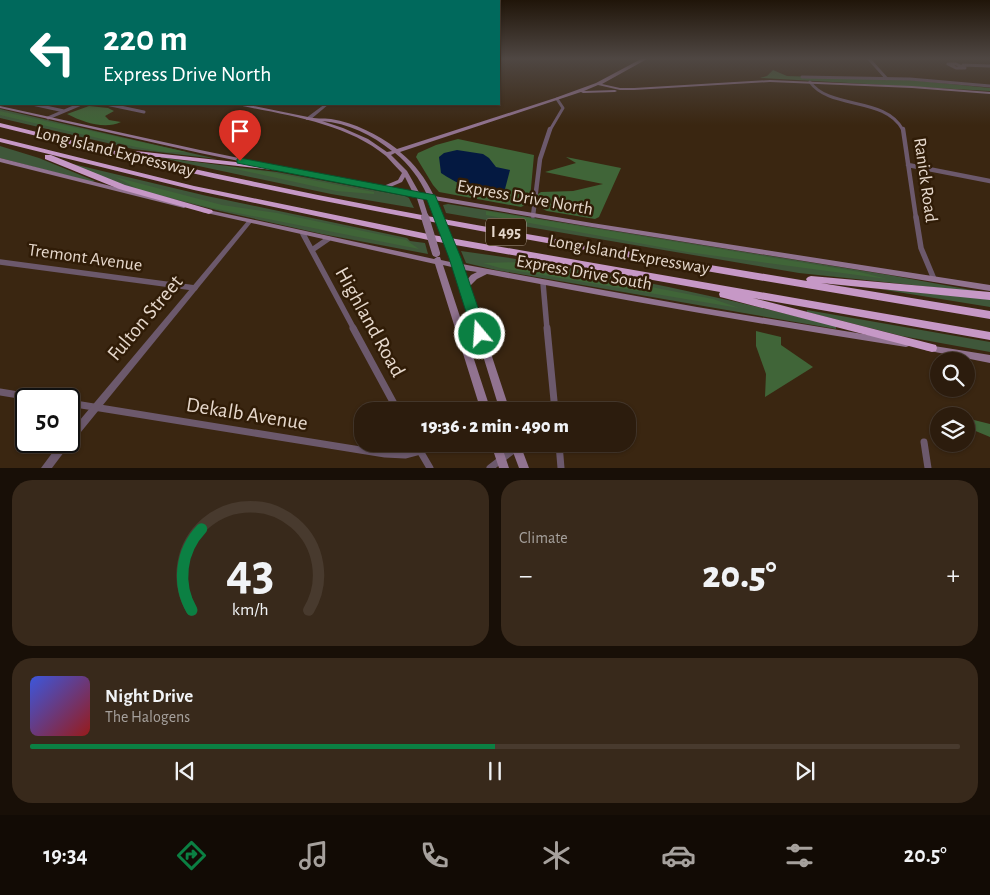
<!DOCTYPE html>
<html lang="en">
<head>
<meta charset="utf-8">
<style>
	:root { --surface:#2c1c0d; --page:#38291b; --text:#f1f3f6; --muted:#a6a19d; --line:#483a2e; --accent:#0b8043 }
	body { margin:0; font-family:"Alegreya Sans",sans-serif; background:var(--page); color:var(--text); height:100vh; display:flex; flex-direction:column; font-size:19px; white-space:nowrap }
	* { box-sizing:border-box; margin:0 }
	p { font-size:16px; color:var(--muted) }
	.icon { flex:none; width:28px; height:28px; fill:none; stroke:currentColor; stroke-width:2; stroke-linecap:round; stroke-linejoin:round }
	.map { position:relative; height:468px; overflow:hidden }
	.drawer { display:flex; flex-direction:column; gap:12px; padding:12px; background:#180f07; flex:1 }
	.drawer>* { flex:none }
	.banner { position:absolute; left:0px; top:0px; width:500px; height:105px; box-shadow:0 1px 4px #0004,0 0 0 1px var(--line); background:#00695c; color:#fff; overflow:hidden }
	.tools { position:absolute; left:930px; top:352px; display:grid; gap:10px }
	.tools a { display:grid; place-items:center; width:45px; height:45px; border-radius:50%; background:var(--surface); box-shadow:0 1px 4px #0004,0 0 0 1px var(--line); font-size:25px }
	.speed { position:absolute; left:15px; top:388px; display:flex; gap:10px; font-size:25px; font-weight:700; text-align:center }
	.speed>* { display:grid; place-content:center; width:65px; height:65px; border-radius:50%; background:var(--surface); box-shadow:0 1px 4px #0004,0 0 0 1px var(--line); line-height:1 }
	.speed .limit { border:2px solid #111; border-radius:8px; background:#fff; color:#111 }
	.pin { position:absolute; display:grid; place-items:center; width:42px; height:42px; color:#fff; margin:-51px -21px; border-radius:50% 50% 50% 0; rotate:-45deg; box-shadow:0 0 5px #0007 }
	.pin .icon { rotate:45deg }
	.me { position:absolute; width:55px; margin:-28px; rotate:342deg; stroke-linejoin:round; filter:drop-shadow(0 0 4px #0008) }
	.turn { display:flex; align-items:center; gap:18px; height:105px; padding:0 20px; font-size:22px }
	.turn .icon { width:65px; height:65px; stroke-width:2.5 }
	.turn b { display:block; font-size:35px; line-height:42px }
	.big { font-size:38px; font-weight:800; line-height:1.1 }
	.drawer .card { flex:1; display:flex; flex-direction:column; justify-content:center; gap:8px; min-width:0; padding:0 18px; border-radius:20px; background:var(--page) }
	.drawer .dial { align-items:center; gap:0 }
	.dial svg { height:130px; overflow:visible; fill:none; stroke:var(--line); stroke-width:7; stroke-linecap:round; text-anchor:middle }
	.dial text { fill:var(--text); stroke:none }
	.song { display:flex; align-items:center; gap:15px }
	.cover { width:60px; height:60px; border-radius:8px; background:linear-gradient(135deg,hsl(230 70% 55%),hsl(0 70% 35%)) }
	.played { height:5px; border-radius:2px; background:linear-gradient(90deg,var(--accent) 50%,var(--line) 50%) }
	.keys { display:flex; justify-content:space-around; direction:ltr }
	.heat { display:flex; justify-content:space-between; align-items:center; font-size:28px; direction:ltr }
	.drawer .tiles { flex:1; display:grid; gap:12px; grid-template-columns:1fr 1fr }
	.card:last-child { grid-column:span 2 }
	.trip { position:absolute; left:354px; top:402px; width:282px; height:50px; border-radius:20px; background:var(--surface); box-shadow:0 1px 4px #0004,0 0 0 1px var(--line); font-weight:800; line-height:50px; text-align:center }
	.tab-bar { display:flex; height:80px; justify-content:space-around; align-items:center; background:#120b05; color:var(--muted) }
	.tab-bar .icon { width:35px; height:35px }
	.tab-bar .selected { color:var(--accent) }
	.tab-bar b { font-size:22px; color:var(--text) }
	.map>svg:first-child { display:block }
	.green { fill:#3f573a }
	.forest { fill:#406538 }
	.water { fill:#041941 }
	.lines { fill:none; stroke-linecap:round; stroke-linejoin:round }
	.minor-far3 { stroke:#6c596c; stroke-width:3 }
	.minor-far2 { stroke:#6c596c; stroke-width:4.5 }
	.minor-far1 { stroke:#6c596c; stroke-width:5.5 }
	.minor { stroke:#6c596c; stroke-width:7 }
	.tertiary { fill:#6c596c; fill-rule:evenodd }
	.secondary { fill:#917390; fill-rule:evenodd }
	.motorway { fill:#c698c6; fill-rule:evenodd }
	.secondary-bridge-far1 { stroke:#917390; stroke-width:5.5 }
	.secondary-bridge { stroke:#917390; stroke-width:8 }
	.route { fill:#0b8043; stroke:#07532c }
	.labels { text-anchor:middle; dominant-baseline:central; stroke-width:5; stroke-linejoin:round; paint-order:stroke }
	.shield { fill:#301c07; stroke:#afa091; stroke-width:1 }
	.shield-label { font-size:16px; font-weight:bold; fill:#e6d8cc }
	.street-label { font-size:18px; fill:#e6d8cc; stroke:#301c07 }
	.near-street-label { font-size:21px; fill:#e6d8cc; stroke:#301c07 }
</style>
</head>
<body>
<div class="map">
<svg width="990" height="468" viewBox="0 0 990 468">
	<rect width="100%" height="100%" fill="#3a2611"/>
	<path class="green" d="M 0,109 L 217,159 L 133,149 L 0,118 Z
		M 0,146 L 39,158 L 95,181 L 92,182 L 0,158 Z
		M 156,157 L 277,172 L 405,196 L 409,198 L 414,208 L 331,194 Z
		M 73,164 L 207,196 L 407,238 L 410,241 L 425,243 L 428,254 L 322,234 L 220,211 L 130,188 L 75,166 Z
		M 448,204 L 889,275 L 988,293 L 799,273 L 446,213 L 443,205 Z
		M 461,251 C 588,268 713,295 836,326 L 836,329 L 496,270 L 466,263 Z
		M 879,289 L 990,299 L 990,307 Z
		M 807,310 L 990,342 L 990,352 L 902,336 L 807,312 Z"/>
	<path class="forest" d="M 773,70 L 787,76 L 912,80 L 990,88 L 990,91 L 760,78 L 767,76 Z
		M 89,106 L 108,108 L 114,111 L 105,116 L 109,120 L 121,122 C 104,130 83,122 67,114 Z
		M 0,111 L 186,152 L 165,152 L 136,147 L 0,115 Z
		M 458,139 L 534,155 L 530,199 L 527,204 L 521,207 L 439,192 L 433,185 L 416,157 L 418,153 L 436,145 Z
		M 566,157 L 621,168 L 599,217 L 595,219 L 547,211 C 539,208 537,202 538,194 L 541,192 L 573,191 L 603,184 L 545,172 L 576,163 Z
		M 222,166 L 270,172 L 374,192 L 374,194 L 336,191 Z
		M 115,177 L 222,205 L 277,213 L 406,240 L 419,249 L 212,208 L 141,190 Z
		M 486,211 L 860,272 L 887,279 L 687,252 L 486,215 Z
		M 523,262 L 713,299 L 739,308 L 500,268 L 483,263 Z
		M 756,331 L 781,337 L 781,345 L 813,367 L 765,397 L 766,374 L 756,346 Z
		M 966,418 L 990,424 L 990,437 L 966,427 Z"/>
	<path class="water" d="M 457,150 L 483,154 L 489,158 L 496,167 L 510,170 L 505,189 C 482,196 459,185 441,173 L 439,157 L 444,153 Z"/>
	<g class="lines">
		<path class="minor-far3" d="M 869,59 L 887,79
			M 948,64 L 956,64 L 965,68 L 956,68 Z
			M 963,65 L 990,66
			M 802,77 L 910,79 L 990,86
			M 810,82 C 830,110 885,96 903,130
			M 32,104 L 64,111
			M 106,104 L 144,112
			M 48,118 L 81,104
			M 550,130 L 563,108 L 557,99"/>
		<path class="minor-far2" d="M 903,129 L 916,218
			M 908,165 L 990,181
			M 533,216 L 540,159 L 550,129"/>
		<path class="minor-far1" d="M 916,217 L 921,248 L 934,279
			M 303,234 L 354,329
			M 312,250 L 328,239
			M 0,262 L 195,288
			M 543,283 L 547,329"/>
		<path class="minor" d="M 353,328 L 398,411
			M 547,328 L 555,411
			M 0,392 L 43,399
			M 69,403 L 385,454 L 405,455 L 420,451
			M 924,442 L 928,468
			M 416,444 L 430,468
			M 559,444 L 561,468
			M 490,468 L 516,448 L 525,444"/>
		<path class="tertiary" d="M 325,104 L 329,104 L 310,120 L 306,120 L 306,118 Z
			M 250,219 L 252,220 L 253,221 L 252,222 L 72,443 L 70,444 L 52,468 L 41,468 L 61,441 L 69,441 L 69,433 L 248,220 Z"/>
		<path class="secondary" d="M 641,59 L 647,59 L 602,84 L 620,88 L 634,88 L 770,80 L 912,86 L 990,92 L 990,94 L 912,88 L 770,82 L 634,90 L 620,90 L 598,85 L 584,91 L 615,90 L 617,91 L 615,92 L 583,93 L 581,92 L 400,152 C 415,164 426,179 434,196 L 592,223 L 990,285 L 990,291 L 592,227 L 434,200 C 429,202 425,197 419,199 L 416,197 L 200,153 L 0,108 L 0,106 L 200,150 L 381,187 L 398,180 L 402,173 C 396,167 391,161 386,156 C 346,123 286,115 237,105 L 235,104 L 243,104 C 265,108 286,113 308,117 C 315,119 323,118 331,119 C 355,123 377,134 397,149 L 555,98 L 596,83 ZM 322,121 C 348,123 372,135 392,151 L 387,152 L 368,139 L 343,128 ZM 395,153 C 409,164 420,179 427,195 L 420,194 L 407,171 L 391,155 ZM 405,177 L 413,193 L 388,188 L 402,182 Z
			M 0,158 L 186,205 L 187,206 L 184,208 L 0,162 Z
			M 204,209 L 434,259 L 437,257 L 440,257 L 441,260 L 455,263 L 458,262 L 461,262 L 462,264 L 488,269 L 697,307 L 906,341 L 909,342 L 910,344 L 909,346 L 906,347 C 766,325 626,301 487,274 L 477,279 L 469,287 L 510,411 L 500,411 L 456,268 L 443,265 L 491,411 L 481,411 L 435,264 L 202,212 L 201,211 ZM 464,270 L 477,272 L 471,275 L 467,280 Z
			M 928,345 L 990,355 L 990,363 L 925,350 L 924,348 L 925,346 Z
			M 491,444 L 501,444 L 509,468 L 499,468 Z
			M 510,444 L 520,444 L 529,468 L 519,468 Z"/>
		<path class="motorway" d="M 0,123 C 82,143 163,163 246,180 C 432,220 620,250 807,281 L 806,279 L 808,277 L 811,276 L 990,292 L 990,300 L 821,283 L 990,311 L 990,319 C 742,277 493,237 247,185 C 164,168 82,147 0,127 Z
			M 0,138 L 194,186 L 433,235 L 990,332 L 990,340 L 753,298 L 936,345 L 937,348 L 936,351 L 932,352 L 724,298 L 720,297 L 719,294 L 720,292 L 433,241 L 194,190 L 0,142 Z
			M 136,151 L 273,166 L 277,168 L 273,170 L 139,155 L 135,153 Z
			M 45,155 L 51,155 L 125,185 L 212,210 L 213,212 L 209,214 L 119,189 L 45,159 Z"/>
		<path class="secondary-bridge-far1" d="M 420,199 L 426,218
			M 433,201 L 440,218"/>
		<path class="secondary-bridge" d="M 425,217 L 436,253
			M 439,217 L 455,258"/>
	</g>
	<linearGradient id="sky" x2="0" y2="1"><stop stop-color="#201509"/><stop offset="0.47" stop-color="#4f4743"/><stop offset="1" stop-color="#4f4743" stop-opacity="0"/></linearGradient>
	<rect width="990" height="125" fill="url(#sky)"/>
	<path class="route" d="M 240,158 L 435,195 L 461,258 L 487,334 L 485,338 L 480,339 L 475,338 L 473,334 L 449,258 L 427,200 L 237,163 L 237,159 Z"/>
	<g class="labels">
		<rect class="shield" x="486" y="218.5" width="40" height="27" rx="4"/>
		<g class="shield-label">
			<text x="506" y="232">I 495</text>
		</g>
		<g class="street-label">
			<text transform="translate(115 152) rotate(14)">Long Island Expressway</text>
			<text transform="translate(925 180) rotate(82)">Ranick Road</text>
			<text transform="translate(525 198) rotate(10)">Express Drive North</text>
			<text transform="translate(629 255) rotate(10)">Long Island Expressway</text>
			<text transform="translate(85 258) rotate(8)">Tremont Avenue</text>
			<text transform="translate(584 273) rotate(10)">Express Drive South</text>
		</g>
		<g class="near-street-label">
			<text transform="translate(145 318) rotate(-50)">Fulton Street</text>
			<text transform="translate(370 322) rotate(61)">Highland Road</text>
			<text transform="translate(247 414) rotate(9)">Dekalb Avenue</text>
		</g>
	</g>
</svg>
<div class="tools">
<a><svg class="icon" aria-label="search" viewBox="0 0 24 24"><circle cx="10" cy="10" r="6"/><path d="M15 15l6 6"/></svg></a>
<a><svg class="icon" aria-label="layers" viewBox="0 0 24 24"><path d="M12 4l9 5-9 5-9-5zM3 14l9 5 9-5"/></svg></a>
</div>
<div class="speed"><div class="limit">50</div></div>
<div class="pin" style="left:240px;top:161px;background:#d93025"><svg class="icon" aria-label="arrive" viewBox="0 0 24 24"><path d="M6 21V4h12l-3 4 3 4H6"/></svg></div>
<svg class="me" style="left:480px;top:334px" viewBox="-20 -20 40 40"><circle r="17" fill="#0b8043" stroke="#fff" stroke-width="3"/><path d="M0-11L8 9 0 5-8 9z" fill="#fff"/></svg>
<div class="trip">19:36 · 2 min · 490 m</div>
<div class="banner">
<div class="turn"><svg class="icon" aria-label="left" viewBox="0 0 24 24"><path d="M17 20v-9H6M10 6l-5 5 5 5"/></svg><div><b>220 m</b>Express Drive North</div></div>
</div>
</div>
<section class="drawer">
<div class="tiles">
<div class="card dial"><svg viewBox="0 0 100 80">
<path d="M14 69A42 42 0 1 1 86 69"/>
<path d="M14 69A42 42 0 0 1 20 19" stroke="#0b8043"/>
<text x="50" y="56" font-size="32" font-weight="700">43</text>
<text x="50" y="72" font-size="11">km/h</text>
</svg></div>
<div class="card"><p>Climate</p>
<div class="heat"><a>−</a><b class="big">20.5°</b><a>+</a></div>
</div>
<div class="card">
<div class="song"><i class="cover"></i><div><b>Night Drive</b><p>The Halogens</p></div></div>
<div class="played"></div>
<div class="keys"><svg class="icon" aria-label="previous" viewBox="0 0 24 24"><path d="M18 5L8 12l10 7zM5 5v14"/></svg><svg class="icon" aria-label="pause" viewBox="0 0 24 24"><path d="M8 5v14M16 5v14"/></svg><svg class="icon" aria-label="next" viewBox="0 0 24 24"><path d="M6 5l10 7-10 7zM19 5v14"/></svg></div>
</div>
</div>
</section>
<nav class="tab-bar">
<b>19:34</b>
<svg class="icon selected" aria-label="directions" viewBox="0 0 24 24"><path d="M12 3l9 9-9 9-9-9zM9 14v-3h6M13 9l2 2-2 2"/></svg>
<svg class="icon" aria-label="music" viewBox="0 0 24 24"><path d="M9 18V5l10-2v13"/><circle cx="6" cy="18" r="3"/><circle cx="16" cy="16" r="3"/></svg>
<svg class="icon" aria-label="phone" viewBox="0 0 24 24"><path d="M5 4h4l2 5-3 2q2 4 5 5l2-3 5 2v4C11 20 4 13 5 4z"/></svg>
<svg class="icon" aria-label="climate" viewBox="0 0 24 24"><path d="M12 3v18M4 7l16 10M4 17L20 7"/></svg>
<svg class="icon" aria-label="car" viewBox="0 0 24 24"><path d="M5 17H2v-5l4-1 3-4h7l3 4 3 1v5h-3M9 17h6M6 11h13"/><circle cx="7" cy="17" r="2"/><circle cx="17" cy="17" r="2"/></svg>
<svg class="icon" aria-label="filters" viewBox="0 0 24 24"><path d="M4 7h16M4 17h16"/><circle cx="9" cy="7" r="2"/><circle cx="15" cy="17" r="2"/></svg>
<b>20.5°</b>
</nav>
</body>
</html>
